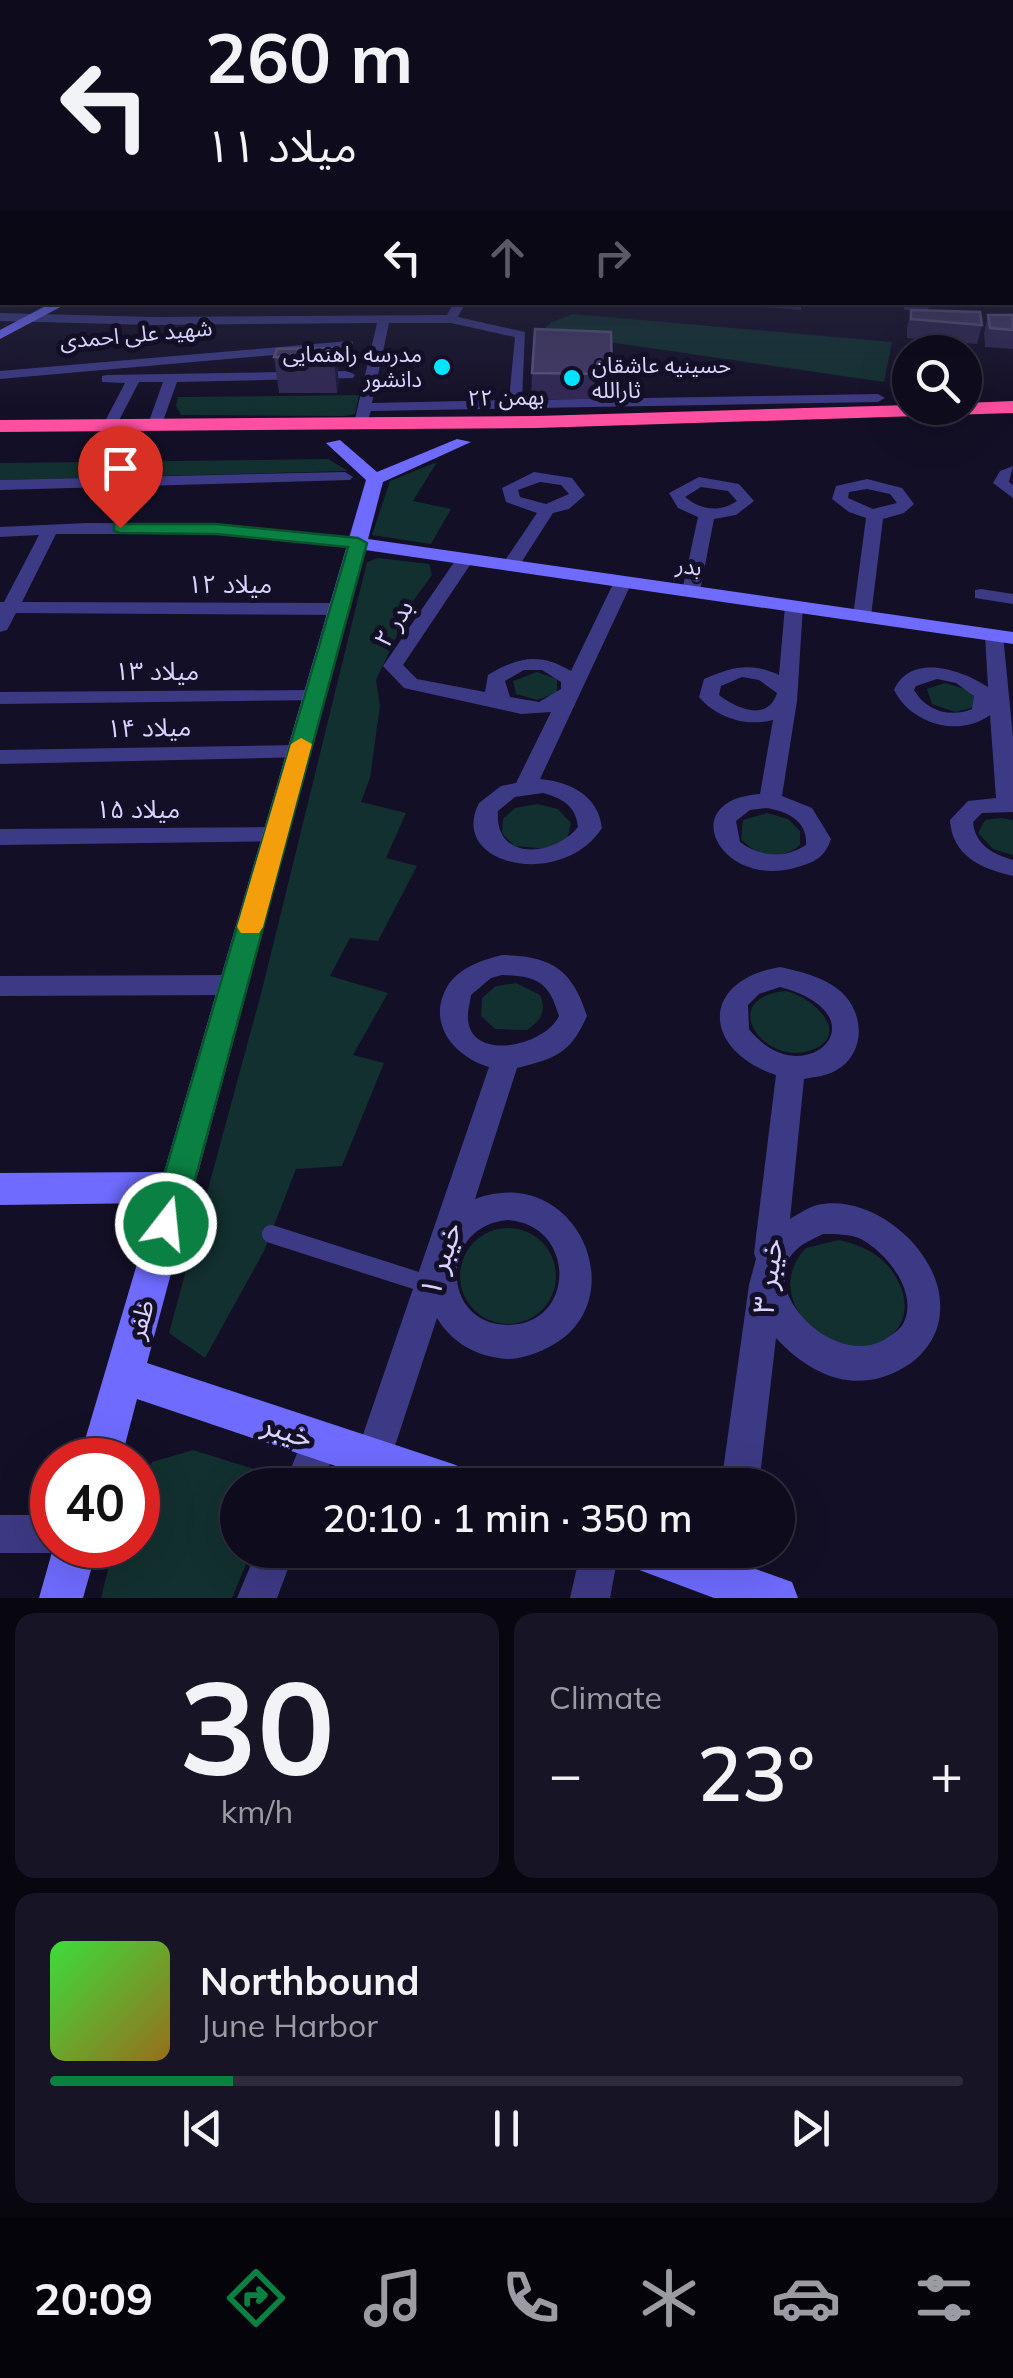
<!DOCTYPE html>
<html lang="en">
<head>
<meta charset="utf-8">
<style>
	:root { --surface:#0e0b1c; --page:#171425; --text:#f1f3f6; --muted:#9b9ba3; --line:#2e2b3b; --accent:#0b8043 }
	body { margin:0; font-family:Mulish,"Noto Sans Arabic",sans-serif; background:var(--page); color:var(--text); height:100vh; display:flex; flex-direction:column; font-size:38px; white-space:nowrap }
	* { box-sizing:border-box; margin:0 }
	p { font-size:32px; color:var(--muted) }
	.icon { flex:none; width:55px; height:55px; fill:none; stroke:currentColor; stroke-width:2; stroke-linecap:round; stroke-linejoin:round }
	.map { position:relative; height:1598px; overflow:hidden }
	.drawer { display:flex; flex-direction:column; gap:15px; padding:15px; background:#08060f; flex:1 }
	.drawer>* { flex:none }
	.banner { position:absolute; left:0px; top:0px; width:1015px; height:305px; box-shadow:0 10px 40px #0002,0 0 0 2px var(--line); background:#0e0b1c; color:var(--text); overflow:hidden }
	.buttons { position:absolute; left:892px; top:335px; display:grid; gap:20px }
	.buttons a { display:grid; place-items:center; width:90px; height:90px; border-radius:50%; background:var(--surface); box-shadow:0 10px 40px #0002,0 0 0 2px var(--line); font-size:50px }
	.speed { position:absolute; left:30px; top:1438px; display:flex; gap:20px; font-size:50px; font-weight:700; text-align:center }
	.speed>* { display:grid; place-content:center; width:130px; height:130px; border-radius:50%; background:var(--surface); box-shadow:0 10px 40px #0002,0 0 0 2px var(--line); line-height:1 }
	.speed .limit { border:15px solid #d22; background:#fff; color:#111 }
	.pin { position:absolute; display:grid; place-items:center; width:85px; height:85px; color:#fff; margin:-102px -42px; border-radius:50% 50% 50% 0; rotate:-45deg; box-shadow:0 0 10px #0007 }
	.pin .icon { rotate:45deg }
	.me { position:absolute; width:110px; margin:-55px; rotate:16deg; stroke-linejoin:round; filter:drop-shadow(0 0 8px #0008) }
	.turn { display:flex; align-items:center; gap:35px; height:210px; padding:0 40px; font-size:45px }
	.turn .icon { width:130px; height:130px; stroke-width:2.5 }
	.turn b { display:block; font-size:70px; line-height:85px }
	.lanes { display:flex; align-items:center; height:95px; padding:0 40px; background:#0003; justify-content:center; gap:50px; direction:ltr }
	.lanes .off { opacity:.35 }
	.big { font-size:75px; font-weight:600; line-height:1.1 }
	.drawer .card { flex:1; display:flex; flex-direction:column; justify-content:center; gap:15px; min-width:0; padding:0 35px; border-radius:20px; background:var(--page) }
	.drawer .dial { align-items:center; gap:0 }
	.dial b { font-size:130px; line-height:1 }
	.song { display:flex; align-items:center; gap:30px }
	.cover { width:120px; height:120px; border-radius:15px; background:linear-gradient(135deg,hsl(120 70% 55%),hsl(40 70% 35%)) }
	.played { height:10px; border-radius:5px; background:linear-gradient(90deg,var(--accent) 20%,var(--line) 20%) }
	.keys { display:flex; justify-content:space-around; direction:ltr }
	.heat { display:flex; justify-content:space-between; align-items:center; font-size:55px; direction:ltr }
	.drawer .tiles { flex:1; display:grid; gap:15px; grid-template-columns:1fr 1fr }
	.card:last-child { grid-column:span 2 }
	.trip { position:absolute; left:220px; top:1468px; width:575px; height:100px; border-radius:50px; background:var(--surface); box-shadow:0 10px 40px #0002,0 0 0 2px var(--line); font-weight:600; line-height:100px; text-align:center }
	.dock { display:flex; height:160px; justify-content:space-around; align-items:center; background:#06040b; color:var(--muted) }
	.dock .icon { width:70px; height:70px }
	.dock .on { color:var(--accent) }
	.dock b { font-size:45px; color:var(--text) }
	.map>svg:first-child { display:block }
	.green { fill:#12302f }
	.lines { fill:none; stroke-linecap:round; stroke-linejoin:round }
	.lane { stroke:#3d3a85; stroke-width:18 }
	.street { fill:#3d3a85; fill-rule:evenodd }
	.secondary { fill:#6f6bff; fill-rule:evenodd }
	.highway { fill:#ff4fa3; fill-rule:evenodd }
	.wall { fill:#312854 }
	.shaded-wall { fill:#1d163a }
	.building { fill:#433a66; stroke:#5a527e; stroke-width:2.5 }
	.route { fill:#0b8043; stroke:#07532c; stroke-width:2.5 }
	.slow { fill:#f59e0b }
	.poi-dot { fill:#00e5ff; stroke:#130f26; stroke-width:4 }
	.labels { text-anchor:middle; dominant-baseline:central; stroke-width:10; stroke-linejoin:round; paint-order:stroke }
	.far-street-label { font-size:22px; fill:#d9d4ff; stroke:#130f26 }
	.far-poi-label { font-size:22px; fill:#d9d4ff; stroke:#130f26; text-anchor:end }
	.street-label { font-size:25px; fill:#d9d4ff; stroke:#130f26 }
	.near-street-label { font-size:30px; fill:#d9d4ff; stroke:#130f26 }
</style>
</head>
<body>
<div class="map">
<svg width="1013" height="1598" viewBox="0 0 1013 1598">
	<rect width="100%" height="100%" fill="#130f26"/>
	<path class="green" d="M 573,314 L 892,342 L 884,382 L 540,332 L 552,322 Z
		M 359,395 L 355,414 L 344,416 L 181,415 L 176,406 L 178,397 Z
		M 328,459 L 348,471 L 0,480 L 0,463 Z
		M 437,462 L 413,501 L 451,509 L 431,544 L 372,535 L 390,481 Z
		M 378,558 L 429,564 L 432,575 L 413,601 L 376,680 L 380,706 L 370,778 L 361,802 L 406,813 L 386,858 L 417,866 L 378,941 L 350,938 L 330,976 L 388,993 L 353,1055 L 384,1063 L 342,1166 L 296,1169 L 264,1251 L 205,1358 L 169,1333 L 262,990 L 367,562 Z
		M 537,672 L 557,679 L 557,693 L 537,700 L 516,694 L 513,681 Z
		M 945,683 L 968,690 L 977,699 L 975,707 L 955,712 L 932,704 L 927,689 Z
		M 537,804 L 558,809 L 571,823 L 567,839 L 549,849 L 514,846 L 502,833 L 503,819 L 515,808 Z
		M 767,813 L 788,819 L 800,831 L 800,845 C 781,861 757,857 741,839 L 743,820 Z
		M 1001,818 L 1013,820 L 1013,855 L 993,849 L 978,833 L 985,820 Z
		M 516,983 L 540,995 C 547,1011 541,1021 527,1030 L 495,1029 L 481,1016 L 482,998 L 496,986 Z
		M 785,991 C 813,996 855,1036 809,1051 C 762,1065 717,998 785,991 Z
		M460 1276a48 48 0 1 1 96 0a48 48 0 1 1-96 0Z
		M 839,1240 C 865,1246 887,1257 899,1283 C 912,1310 902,1335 875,1344 C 868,1347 860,1351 853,1349 C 805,1340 768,1288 806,1248 Z
		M 193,1450 L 254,1469 L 262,1485 L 238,1485 L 238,1550 L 252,1550 L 232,1598 L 101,1598 L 114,1545 L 138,1545 L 138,1487 L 152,1462 Z"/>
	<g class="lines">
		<path class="lane" d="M 271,1234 L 427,1284"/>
		<path class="street" d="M 0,189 L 2,189 L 2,195 L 0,195 Z
			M 1012,193 L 1013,193 L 1013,199 L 1012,199 Z
			M 0,212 L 2,212 L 2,218 L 0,218 Z
			M 1012,222 L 1013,222 L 1013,229 L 1012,229 Z
			M 0,237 L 2,238 L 2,244 L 0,244 Z
			M 0,273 L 2,273 L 2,279 L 0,279 Z
			M 454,302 L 466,302 L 458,317 L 525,332 L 522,400 L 878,394 L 885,398 L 878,402 L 371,411 L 367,422 L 362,423 L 355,419 L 377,323 L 153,325 L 0,321 L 0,313 L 153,317 L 447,315 ZM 389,323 L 451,323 L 515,337 L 509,400 L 372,403 Z
			M 349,341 L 353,342 L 353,348 L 0,379 L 0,371 Z
			M 348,371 L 355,375 L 353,378 L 177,382 L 162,424 L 155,428 L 148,424 L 163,382 L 139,382 L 115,428 L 103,425 L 125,383 L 102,382 L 102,376 L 107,375 Z
			M 1013,466 L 1009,482 L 1013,485 L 1013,498 L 993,483 L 1000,471 Z
			M 345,472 L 353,477 L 350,480 L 0,490 L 0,480 Z
			M 534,472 L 572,478 L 585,495 L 569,509 L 553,513 L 517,569 L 505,569 L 502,565 L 537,513 L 506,502 L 502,488 ZM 540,482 L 561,485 L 569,494 L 546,504 L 520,497 L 518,490 Z
			M 699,477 L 739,484 L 754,501 L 736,515 L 714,519 L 700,591 L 691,596 L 682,591 L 698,517 L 678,508 L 669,493 ZM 701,487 L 728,491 L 737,501 C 719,513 701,510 685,497 Z
			M 867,479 L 902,488 L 914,504 L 904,513 L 883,519 L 871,616 L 862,622 L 853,616 L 866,518 L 849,512 L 832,499 L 836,486 ZM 867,489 L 890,494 L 897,503 L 873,509 L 848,498 L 849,492 Z
			M 88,523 L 216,524 L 358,538 L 366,543 L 358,548 L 216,534 L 56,534 L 22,602 L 340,603 L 349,609 L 340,615 L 16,613 L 7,630 L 0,632 L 0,602 L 4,602 L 39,535 L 0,537 L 0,527 Z
			M 465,554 L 474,559 L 403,665 L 417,679 L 485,692 L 488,675 C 518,657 540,652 571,671 L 614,582 L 623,577 L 632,582 L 540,779 C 570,782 598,795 602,828 C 562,890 447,866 479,803 L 501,786 L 516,783 L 551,712 L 521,714 L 404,688 L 383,666 L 459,555 ZM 524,670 L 542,670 L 561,682 L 561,689 L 539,702 L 510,697 L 505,681 ZM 543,793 C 562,798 576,806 578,827 C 554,857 494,862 498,811 L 515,797 Z
			M 981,589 L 1013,594 L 1013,604 L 975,598 L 975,590 Z
			M 794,601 L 803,606 L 797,701 L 782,796 L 812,808 L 831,839 C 825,857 815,862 798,867 C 721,891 673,800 760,794 L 773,720 C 746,727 717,718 699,697 L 704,679 C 732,667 750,662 779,675 L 785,606 ZM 742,677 L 759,680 L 777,693 C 768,722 737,709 719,695 L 721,686 ZM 766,808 C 787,811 808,821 806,845 C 784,859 760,857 740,842 L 736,821 L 750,810 Z
			M 994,629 L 1003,635 L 1013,737 L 1013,812 L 982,813 L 973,822 C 975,845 993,854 1013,860 L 1013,876 C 982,869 952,856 950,820 L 968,801 L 996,798 L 990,715 C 959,738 911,724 894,690 C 911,652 962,670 988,687 L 985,635 ZM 937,679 L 956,683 L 974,696 L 972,709 C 950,718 926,711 914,690 L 916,686 Z
			M 315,690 L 322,692 L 325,696 L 322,700 L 0,704 L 0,692 Z
			M 299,745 L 310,752 L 307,757 L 0,764 L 0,750 Z
			M 276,827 L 288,835 L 284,841 L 0,845 L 0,829 Z
			M 502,955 C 552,956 572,969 587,1016 C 570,1054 556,1058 517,1068 L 475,1199 C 579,1160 640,1308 543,1350 C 529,1356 514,1361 499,1358 C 473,1355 450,1340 437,1318 L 391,1458 L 386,1471 L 373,1476 L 360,1471 L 355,1458 L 489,1067 C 455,1057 426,1024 447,987 C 458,968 482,960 502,955 ZM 502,975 C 538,976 549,982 559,1016 C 545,1046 472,1062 468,1020 C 467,1013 470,1003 471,995 L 491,978 ZM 508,1220 C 577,1225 576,1325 508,1325 C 440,1325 439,1225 508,1220 Z
			M 780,967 C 801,972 822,976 839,990 C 865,1011 867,1054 835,1071 C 826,1076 814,1077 804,1079 L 790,1219 C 798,1214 807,1208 817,1205 C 874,1192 945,1254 940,1312 C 939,1333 927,1351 911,1363 C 862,1397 814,1379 776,1338 L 759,1485 L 721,1485 L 749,1285 L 756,1259 L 754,1253 L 776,1075 C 703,1051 698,981 780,967 ZM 780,987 C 888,1016 803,1098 749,1029 L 748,1005 L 759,994 ZM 823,1234 C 835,1234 850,1234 861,1239 C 887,1253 918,1292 904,1322 C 900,1330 894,1333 887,1338 C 836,1372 754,1289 796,1250 C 803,1243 815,1238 823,1234 Z
			M 234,975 L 243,978 L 247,985 L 243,992 L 234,995 L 0,996 L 0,976 Z
			M 321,1422 L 334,1427 L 339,1440 L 322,1485 L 284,1485 L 308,1427 Z
			M 0,1515 L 52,1515 L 52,1545 L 67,1545 L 66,1548 L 52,1553 L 0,1553 Z
			M 257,1550 L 295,1550 L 277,1598 L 237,1598 Z
			M 581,1550 L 619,1550 L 610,1598 L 570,1598 Z
			M 712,1550 L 750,1550 L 747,1582 L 741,1596 L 713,1596 L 707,1582 Z"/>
		<path class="secondary" d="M 1012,230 L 1013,230 L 1013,236 L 1012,236 Z
			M 0,249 L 2,250 L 2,256 L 0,257 Z
			M 1012,293 L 1013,293 L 1013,301 L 1012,301 Z
			M 53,302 L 70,302 L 0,339 L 0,330 Z
			M 457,439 L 471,442 L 383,482 L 368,539 L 1013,632 L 1013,644 L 365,550 L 147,1363 L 453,1464 L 468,1470 L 474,1485 L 392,1485 L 137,1399 L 121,1460 L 79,1460 L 155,1203 L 0,1205 L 0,1173 L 164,1172 L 366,480 L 326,443 L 340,440 L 377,472 Z
			M 54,1545 L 98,1545 L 83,1598 L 39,1598 Z
			M 619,1550 L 702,1550 L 792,1582 L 798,1598 L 714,1598 L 626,1565 Z"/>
		<path class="highway" d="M 1013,401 L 1013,413 L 537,428 L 0,432 L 0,420 L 537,416 L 910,405 L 965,408 L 965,403 Z"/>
	</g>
	<path class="wall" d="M 762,302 L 802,302 L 801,310 L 764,307 Z
		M 904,302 L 930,302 L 928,310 L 982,325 L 977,344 L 907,338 L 907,328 L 911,310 L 904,310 Z
		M 988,315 L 1013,315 L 1013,349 L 985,347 L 984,333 Z
		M 335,348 L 339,384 L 337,393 L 279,393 L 274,357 Z
		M 532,373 L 612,374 L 611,399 L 531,399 Z"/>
	<path class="shaded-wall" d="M 335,348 L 339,384 L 337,393 L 334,357 Z"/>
	<path class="building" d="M 911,310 L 980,312 L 982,325 L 911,319 Z
		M 988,315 L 1013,315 L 1013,330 L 990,328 Z
		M 535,329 L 611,332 L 612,374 L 532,373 Z
		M 335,348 L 334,357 L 274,357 L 277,349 Z"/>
	<linearGradient id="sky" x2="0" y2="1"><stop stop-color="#0a0815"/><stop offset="0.45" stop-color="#333752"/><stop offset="1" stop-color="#333752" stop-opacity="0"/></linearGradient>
	<rect width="1013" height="411" fill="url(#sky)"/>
	<path class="route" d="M 114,524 L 216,524 L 358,538 L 367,543 L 183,1224 L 178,1235 L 166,1239 L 155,1235 L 150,1224 L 348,547 L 216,534 L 120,533 L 114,531 Z"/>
	<path class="slow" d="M 301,738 L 312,744 L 263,927 L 259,933 L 241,933 L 237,927 L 291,744 Z"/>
	<g class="poi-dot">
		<circle cx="442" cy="367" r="10"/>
		<circle cx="572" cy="378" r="10"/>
	</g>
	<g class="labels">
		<g class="far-street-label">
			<text transform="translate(136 334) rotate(-5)">شهید علی احمدی</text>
			<text transform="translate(506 397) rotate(-1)">۲۲ بهمن</text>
			<text transform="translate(689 566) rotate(8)">بدر</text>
		</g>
		<g class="far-poi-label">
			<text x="422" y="354">مدرسه راهنمایی<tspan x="422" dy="25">دانشور</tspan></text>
			<text x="592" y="365" text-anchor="start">حسینیه عاشقان<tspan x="592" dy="25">ثارالله</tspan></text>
		</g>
		<g class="street-label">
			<text x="230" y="583">میلاد ۱۲</text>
			<text transform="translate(393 623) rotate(-58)">بدر ۲</text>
			<text x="157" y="670">میلاد ۱۳</text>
			<text transform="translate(149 727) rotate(-1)">میلاد ۱۴</text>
			<text x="138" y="808">میلاد ۱۵</text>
			<text transform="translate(140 1319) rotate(-74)">ظفر</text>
		</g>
		<g class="near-street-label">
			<text transform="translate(440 1259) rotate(-72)">خیبر ۱</text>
			<text transform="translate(767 1276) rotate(-83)">خیبر ۳</text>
			<text transform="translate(288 1430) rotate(18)">خیبر</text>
		</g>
	</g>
</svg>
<div class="buttons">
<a><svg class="icon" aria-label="search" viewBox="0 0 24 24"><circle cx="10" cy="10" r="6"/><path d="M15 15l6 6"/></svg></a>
</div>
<div class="speed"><div class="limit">40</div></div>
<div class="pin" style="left:120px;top:528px;background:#d93025"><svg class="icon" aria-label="arrive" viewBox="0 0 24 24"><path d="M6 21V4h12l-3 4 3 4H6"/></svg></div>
<svg class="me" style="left:166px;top:1224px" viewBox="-20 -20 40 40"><circle r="17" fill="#0b8043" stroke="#fff" stroke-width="3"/><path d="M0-11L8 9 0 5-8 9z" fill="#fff"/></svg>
<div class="trip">20:10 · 1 min · 350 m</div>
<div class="banner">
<div class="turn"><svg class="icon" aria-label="left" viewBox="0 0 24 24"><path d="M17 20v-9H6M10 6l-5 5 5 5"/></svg><div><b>260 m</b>میلاد ۱۱</div></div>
<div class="lanes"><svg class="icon" aria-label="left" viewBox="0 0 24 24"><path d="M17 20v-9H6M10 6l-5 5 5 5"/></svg><svg class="icon off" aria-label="ahead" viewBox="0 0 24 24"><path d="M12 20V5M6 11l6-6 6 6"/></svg><svg class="icon off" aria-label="right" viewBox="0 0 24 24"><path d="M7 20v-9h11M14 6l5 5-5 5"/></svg></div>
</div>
</div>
<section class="drawer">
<div class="tiles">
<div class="card dial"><b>30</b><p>km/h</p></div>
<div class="card"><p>Climate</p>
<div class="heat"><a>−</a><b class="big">23°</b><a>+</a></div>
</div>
<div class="card">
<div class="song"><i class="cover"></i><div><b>Northbound</b><p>June Harbor</p></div></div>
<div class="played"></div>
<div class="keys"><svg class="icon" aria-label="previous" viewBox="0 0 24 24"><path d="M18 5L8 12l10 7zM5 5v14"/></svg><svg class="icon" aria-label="pause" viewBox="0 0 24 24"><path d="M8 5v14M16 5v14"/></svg><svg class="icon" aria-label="next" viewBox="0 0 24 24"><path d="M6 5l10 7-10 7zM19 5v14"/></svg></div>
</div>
</div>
</section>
<nav class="dock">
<b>20:09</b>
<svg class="icon on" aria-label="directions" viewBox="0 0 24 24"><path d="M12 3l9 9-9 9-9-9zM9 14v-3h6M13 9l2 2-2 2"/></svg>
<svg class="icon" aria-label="music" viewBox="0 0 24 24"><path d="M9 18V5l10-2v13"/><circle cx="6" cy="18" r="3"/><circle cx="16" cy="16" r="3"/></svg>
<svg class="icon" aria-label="phone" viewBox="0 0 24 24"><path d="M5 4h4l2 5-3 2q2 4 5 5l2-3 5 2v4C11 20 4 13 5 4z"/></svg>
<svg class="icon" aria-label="climate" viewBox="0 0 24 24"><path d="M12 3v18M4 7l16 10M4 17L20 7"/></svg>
<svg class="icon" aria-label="car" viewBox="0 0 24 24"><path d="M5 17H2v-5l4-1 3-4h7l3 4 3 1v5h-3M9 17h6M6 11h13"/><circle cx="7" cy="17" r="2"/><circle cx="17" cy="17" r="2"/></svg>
<svg class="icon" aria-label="filters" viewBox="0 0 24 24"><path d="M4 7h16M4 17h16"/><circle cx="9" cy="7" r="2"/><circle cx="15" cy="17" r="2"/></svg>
</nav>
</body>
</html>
